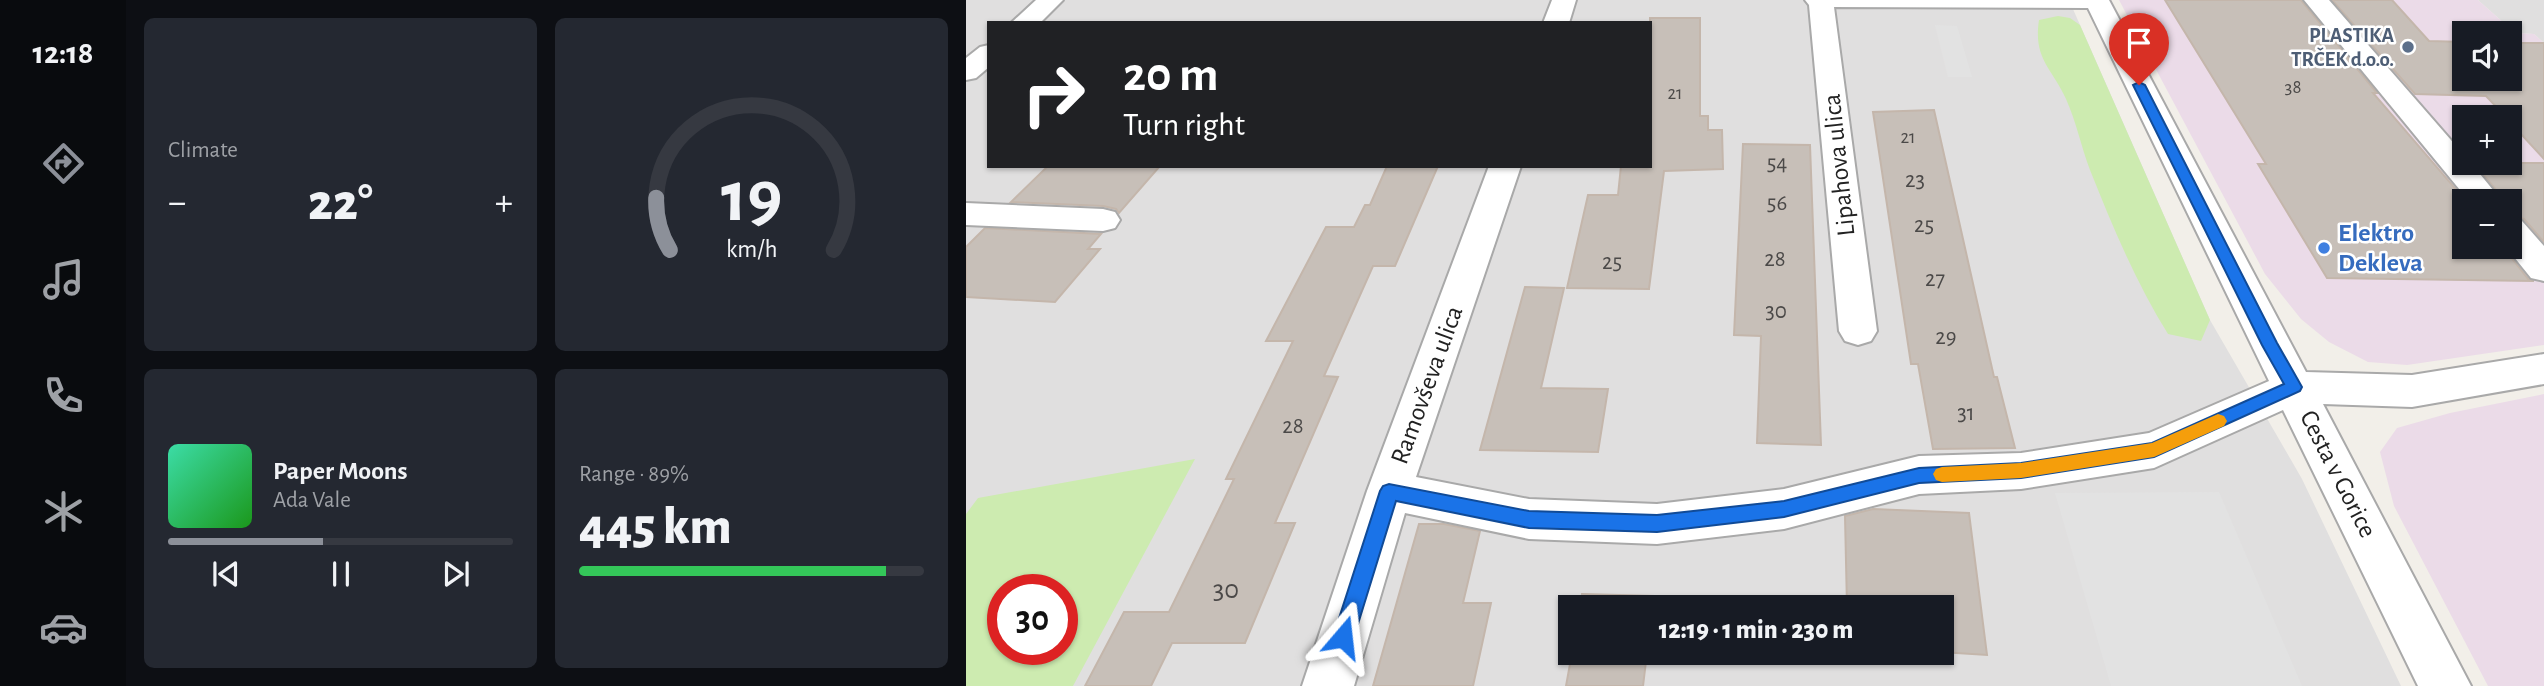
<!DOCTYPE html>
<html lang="en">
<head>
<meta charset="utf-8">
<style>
	:root { --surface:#171b24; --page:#242831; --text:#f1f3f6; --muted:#9ea1a6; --line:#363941; --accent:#8c9099 }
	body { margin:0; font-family:"Alegreya Sans",sans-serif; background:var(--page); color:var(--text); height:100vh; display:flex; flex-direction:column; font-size:26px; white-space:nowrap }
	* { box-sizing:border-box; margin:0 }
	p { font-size:23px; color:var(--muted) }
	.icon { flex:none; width:38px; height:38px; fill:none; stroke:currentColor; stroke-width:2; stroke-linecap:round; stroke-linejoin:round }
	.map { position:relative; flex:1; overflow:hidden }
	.drawer { display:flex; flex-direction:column; gap:18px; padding:18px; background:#0d0f14; width:840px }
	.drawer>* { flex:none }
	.banner { position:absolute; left:21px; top:21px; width:665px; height:147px; border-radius:0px; box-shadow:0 2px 5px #0004; background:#202124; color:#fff; overflow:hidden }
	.fabs { position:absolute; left:1486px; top:21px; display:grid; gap:14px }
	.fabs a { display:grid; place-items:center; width:70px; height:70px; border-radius:0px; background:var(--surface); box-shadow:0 2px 5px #0004; font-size:35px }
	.speed { position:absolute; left:21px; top:574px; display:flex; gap:14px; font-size:35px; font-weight:700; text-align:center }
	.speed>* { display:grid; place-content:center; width:91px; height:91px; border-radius:50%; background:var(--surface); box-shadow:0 2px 5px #0004; line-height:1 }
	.speed .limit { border:10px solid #d22; background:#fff; color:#111 }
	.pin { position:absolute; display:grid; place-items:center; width:60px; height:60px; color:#fff; margin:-72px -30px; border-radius:50% 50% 50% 0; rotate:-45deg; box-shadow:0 0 7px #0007 }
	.pin .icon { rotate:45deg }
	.me { position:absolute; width:77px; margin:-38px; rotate:17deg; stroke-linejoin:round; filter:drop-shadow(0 0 5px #0008) }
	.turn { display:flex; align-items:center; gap:24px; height:147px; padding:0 21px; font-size:32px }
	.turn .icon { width:91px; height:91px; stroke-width:2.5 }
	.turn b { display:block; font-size:49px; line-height:60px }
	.big { font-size:52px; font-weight:800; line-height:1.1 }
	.drawer .tile { flex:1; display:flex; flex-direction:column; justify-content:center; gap:10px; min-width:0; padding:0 24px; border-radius:10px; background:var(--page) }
	.drawer .dial { align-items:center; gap:0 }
	.dial svg { height:182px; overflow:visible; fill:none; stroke:var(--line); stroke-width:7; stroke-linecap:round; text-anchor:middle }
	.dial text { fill:var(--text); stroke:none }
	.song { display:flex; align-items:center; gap:21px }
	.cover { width:84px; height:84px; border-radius:10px; background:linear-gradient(135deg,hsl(160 70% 55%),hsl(120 70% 35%)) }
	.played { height:7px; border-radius:4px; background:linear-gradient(90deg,var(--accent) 45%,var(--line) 45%) }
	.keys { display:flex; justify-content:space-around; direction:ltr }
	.heat { display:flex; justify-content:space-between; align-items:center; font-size:38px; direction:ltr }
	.charge { height:10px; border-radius:5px; background:linear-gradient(90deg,#34c759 89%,var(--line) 0) }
	.drawer .tiles { flex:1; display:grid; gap:18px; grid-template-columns:repeat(2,1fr) }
	.trip { position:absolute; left:592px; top:595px; width:396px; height:70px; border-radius:0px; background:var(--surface); box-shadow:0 2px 5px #0004; font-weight:800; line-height:70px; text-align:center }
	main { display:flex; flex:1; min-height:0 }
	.dock { display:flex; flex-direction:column; width:126px; justify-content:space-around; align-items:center; background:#090b0e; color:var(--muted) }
	.dock .icon { width:49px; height:49px }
	.dock .selected { color:var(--accent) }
	.dock b { font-size:32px; color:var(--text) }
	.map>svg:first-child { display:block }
	.residential { fill:#e0dfdf; fill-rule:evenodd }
	.industrial { fill:#ebdbe8; fill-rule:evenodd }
	.grass { fill:#cdebb0; fill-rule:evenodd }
	.parking { fill:#e2e2e2 }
	.building { fill:#c7bfb8; stroke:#c4b6ab; stroke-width:2 }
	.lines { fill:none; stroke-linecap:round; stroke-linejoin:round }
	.minor-casing { stroke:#a9a9a9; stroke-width:4 }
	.minor { fill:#fff; fill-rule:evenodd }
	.route { fill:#1a73e8; stroke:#114b97; stroke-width:2 }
	.slow { fill:#f59e0b }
	.service-dot { fill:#5c6f8a; stroke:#fff; stroke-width:2.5 }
	.shop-dot { fill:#3f7fe0; stroke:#fff; stroke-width:2.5 }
	.labels { text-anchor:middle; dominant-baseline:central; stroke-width:5; stroke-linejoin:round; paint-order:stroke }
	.far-number-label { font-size:19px; fill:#4b4948 }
	.far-service-label { font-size:21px; font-weight:bold; fill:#4e5e75; stroke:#fff; text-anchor:end }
	.number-label { font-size:23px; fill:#4b4948 }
	.street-label { font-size:26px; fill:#222; stroke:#fff }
	.shop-label { font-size:26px; font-weight:bold; fill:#366cbe; stroke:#fff; text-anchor:start }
	.near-number-label { font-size:28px; fill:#4b4948 }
</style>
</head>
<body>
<main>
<nav class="dock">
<b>12:18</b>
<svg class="icon selected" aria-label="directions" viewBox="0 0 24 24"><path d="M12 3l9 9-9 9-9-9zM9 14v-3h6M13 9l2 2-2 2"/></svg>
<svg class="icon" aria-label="music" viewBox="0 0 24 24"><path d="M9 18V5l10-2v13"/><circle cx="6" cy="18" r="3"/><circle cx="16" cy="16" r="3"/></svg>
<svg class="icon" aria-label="phone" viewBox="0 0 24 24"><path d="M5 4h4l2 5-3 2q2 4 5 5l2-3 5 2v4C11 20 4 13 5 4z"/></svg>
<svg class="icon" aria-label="climate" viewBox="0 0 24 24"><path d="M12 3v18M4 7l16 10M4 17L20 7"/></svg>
<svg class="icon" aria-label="car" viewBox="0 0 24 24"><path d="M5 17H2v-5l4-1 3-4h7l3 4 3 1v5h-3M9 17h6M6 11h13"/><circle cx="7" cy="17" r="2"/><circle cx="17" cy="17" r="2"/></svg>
</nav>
<section class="drawer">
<div class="tiles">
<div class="tile"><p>Climate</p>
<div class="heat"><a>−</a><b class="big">22°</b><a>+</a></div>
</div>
<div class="tile dial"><svg viewBox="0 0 100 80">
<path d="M14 69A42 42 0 1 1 86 69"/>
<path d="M14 69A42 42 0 0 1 8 46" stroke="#8c9099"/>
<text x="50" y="56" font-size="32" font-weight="700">19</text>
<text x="50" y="72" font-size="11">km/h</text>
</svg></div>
<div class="tile">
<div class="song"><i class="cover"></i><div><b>Paper Moons</b><p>Ada Vale</p></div></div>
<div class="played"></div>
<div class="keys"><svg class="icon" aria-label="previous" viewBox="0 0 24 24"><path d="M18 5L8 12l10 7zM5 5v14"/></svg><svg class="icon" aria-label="pause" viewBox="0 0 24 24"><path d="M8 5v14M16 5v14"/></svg><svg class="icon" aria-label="next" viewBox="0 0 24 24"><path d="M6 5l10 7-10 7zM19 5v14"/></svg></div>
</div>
<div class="tile"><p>Range · 89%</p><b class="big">445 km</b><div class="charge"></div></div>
</div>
</section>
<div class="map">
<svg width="1578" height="686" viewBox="0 0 1578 686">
	<rect width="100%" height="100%" fill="#f2efe9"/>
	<path class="residential" d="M 0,0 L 1103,0 L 1244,320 L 1336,479 L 1435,686 L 0,686 ZM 23,23 L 684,23 L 684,166 L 23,166 ZM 37,590 L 96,590 L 96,649 L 37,649 ZM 604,607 L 975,607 L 975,653 L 604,653 Z
		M 1512,0 L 1578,0 L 1578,43 L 1568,34 L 1549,33 Z"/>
	<path class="industrial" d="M 1153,0 L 1512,0 L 1549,33 L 1568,34 L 1578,43 L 1578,345 L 1441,365 L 1402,362 L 1363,342 L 1335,319 L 1299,274 ZM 1498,33 L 1544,33 L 1544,79 L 1498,79 ZM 1498,117 L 1544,117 L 1544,163 L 1498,163 ZM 1498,201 L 1544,201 L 1544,247 L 1498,247 Z
		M 1578,394 L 1578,686 L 1522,686 L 1428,506 L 1414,452 L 1431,428 L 1484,413 Z"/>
	<path class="grass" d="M 1092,16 L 1104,18 L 1114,25 L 1244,320 L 1235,341 L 1202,334 C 1170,283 1146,225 1124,170 C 1115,146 1110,121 1100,99 C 1086,68 1067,59 1073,20 Z
		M 229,459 L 107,686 L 0,686 L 0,514 L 12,498 ZM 37,590 L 96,590 L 96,649 L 37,649 Z"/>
	<path class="parking" d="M 969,25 L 991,26 L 1006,77 L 982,77 Z
		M 1253,492 L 1336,686 L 1145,686 L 1089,493 Z"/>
	<path class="building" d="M 1199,0 L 1335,0 L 1411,93 L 1407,93 L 1500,201 L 1498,247 L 1537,247 L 1563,280 L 1568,281 L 1361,278 L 1292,164 L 1300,164 Z
		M 1366,0 L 1426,0 L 1463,41 L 1498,42 L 1498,79 L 1544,79 L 1544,43 L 1578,43 L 1578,159 L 1544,122 L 1544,117 L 1540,117 L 1520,96 L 1449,94 Z
		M 684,18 L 734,18 L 734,116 L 742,116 L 742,130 L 756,130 L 757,169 L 698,171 L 683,289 L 601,288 L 622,195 L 652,195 L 655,166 L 684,166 Z
		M 968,110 L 1028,377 L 1031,377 L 1049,448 L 967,449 L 952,364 L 945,364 L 907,112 Z
		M 777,144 L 844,145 L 855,445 L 791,443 L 795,336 L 768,335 Z
		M 1508,163 L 1578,163 L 1578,242 L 1558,219 L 1544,216 L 1544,201 L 1539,201 Z
		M 82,166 L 194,166 L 153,213 L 150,209 L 137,206 L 45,202 Z
		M 421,166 L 472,166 L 429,266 L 407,266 L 358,376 L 372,377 L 309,523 L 329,523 L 279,643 L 206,643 L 185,686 L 119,686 L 158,612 L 203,612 L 268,479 L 260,479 L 327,341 L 300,341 L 360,227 L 388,227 L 399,205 L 404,205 Z
		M 19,228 L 135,234 L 122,249 L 134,249 L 89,302 L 0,297 L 0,247 Z
		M 559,287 L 598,288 L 575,388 L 642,389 L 632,452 L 514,450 Z
		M 907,509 L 1003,513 L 1021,655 L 975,652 L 975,607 L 881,607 L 879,516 Z
		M 453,524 L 478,524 L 514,531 L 497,603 L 525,603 L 507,686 L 407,686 Z
		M 616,594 L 688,596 L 687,607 L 614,607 Z
		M 606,653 L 681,653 L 677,686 L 600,686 Z"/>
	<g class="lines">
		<defs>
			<path id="minor" d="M 70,0 L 97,0 L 74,23 L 45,23 Z
				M 586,0 L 610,0 L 603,23 L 577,23 Z
				M 839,0 L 1143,0 L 1340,372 L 1446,375 L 1578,354 L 1578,384 L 1446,407 L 1357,404 L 1505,686 L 1452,686 L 1317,410 L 1188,468 L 1055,489 L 953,494 L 818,529 L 691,544 L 563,539 L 439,513 L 388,686 L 336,686 L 401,491 L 523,166 L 555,166 L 450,477 L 563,499 L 691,504 L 818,489 L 953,456 L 1055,453 L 1183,433 L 1303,381 L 1122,8 L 868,7 L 911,331 L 905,341 L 892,345 L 879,341 L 873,331 L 843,5 Z
				M 1338,0 L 1363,0 L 1498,155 L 1498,163 L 1505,163 L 1536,201 L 1503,201 Z
				M 23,45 L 23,67 L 10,78 L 0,80 L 0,58 L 14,47 Z
				M 0,203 L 137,209 L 149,212 L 154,220 L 149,228 L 137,231 L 0,225 Z
				M 1544,218 L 1556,221 L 1578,246 L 1578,281 L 1565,278 L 1540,247 L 1544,247 Z"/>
		</defs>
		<use href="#minor" class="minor-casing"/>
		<use href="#minor" class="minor"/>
	</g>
	<path class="route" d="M 1173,82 L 1179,85 L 1311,343 L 1336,387 L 1334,391 L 1188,457 L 1055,478 L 953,483 L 818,517 L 691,532 L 563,528 L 430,501 L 388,637 L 385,644 L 377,647 L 370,644 L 367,637 L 414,491 L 417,486 L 423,484 L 563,511 L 691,515 L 818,501 L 953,468 L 1055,463 L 1186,443 L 1318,384 L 1296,345 L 1167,85 Z"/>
	<path class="slow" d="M 1252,414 L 1258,416 L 1261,421 L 1258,426 L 1188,457 L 1055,478 L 976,482 L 970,480 L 967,474 L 970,469 L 976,467 L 1055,463 L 1186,443 Z"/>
	<circle class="service-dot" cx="1442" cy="47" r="7"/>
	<circle class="shop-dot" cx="1358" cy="248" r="7"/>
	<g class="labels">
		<g class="far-number-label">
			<text x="1327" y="87">38</text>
			<text x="709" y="93">21</text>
			<text x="942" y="137">21</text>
		</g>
		<g class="far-service-label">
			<text x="1428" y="35">PLASTIKA<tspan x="1428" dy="24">TRČEK d.o.o.</tspan></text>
		</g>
		<g class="number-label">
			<text x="811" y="163">54</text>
			<text x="949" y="180">23</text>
			<text x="811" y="203">56</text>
			<text x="958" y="225">25</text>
			<text x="809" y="259">28</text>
			<text x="646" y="262">25</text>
			<text x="969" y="279">27</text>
			<text x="810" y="311">30</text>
			<text x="980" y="337">29</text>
			<text x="1000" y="413">31</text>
			<text x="327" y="426">28</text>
		</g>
		<g class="street-label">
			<text transform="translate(873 165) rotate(-96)">Lipahova ulica</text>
			<text transform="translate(461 385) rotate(-70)">Ramovševa ulica</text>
			<text transform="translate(1372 474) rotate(63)">Cesta v Gorice</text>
		</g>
		<g class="shop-label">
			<text x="1372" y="233">Elektro<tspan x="1372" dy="30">Dekleva</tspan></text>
		</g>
		<g class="near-number-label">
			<text x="260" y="590">30</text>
		</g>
	</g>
</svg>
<div class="fabs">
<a><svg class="icon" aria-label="sound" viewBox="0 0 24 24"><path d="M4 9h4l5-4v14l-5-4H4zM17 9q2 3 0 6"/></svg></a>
<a>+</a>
<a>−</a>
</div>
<div class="speed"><div class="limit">30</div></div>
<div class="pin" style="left:1173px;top:85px;background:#d93025"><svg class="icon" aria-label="arrive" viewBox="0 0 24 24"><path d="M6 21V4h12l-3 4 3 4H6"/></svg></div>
<svg class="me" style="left:377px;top:637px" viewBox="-20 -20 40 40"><path d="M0-17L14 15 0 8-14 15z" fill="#1a73e8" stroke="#fff" stroke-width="4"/></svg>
<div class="trip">12:19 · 1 min · 230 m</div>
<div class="banner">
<div class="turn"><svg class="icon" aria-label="right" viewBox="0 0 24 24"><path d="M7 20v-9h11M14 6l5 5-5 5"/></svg><div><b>20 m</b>Turn right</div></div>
</div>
</div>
</main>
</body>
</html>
